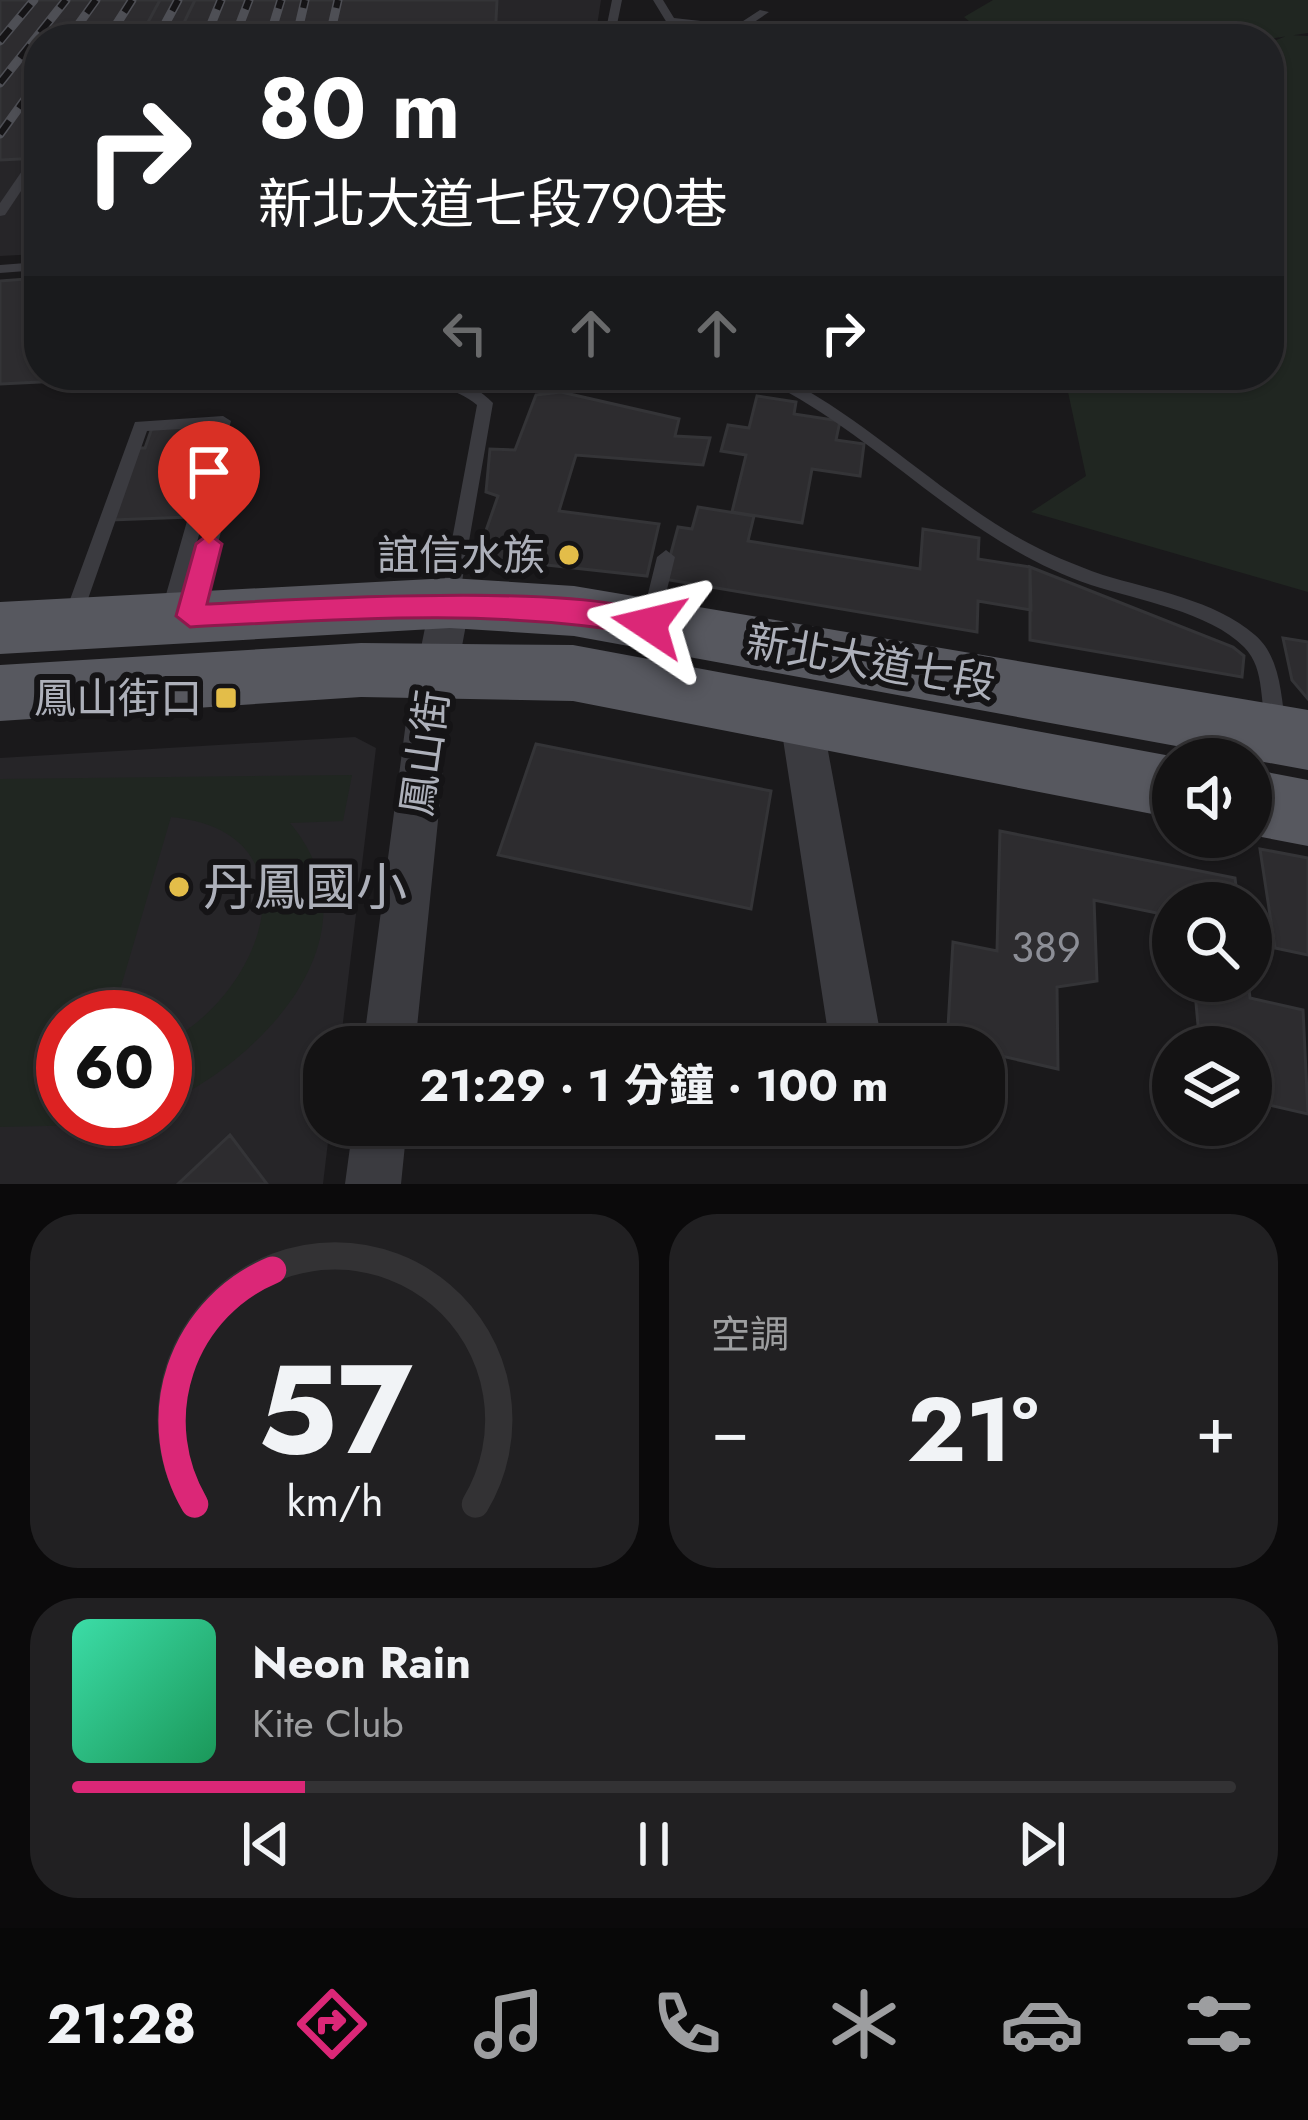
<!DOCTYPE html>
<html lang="zh-TW">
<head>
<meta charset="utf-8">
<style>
	:root { --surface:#141314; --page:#212022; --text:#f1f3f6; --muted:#9d9ea0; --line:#333234; --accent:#db2777 }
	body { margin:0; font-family:Jost,"Noto Sans TC",sans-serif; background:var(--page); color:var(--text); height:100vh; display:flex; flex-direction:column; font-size:45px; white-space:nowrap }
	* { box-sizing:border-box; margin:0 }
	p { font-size:39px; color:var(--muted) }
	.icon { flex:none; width:66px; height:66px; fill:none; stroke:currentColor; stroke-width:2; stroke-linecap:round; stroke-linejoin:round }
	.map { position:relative; height:1184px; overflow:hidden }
	.panel { display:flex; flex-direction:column; gap:30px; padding:30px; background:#0b0a0b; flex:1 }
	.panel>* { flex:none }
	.guide { position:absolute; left:24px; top:24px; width:1260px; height:366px; border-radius:48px; box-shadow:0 3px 9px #0004,0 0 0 3px var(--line); background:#202124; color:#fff; overflow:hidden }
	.tools { position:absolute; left:1152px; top:738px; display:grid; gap:24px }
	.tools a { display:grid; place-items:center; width:120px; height:120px; border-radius:50%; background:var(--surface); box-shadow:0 3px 9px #0004,0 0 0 3px var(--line); font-size:60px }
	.speed { position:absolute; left:36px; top:990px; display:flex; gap:24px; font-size:60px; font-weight:700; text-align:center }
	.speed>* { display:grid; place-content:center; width:156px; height:156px; border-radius:50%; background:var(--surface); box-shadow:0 3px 9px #0004,0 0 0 3px var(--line); line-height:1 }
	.speed .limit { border:18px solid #d22; background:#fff; color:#111 }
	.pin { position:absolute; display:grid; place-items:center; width:102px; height:102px; color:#fff; margin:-123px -51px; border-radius:50% 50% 50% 0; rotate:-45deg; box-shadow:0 0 12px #0007 }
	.pin .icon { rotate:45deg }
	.me { position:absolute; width:132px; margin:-66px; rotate:280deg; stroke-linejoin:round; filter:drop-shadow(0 0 9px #0008) }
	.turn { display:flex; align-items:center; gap:42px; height:252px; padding:0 36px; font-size:54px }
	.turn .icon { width:156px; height:156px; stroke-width:2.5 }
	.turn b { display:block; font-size:84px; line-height:102px }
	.lanes { display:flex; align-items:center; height:114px; padding:0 36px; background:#0003; justify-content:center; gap:60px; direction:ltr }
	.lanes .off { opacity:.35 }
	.big { font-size:90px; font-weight:700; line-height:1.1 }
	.panel .tile { flex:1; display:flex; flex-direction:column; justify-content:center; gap:18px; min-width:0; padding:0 42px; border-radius:48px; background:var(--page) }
	.panel .dial { align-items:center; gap:0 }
	.dial svg { height:312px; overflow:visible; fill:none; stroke:var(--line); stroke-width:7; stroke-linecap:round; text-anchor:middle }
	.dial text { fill:var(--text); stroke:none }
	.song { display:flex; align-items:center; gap:36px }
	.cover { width:144px; height:144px; border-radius:18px; background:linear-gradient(135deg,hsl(160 70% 55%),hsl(150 70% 35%)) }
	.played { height:12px; border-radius:6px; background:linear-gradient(90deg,var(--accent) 20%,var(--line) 20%) }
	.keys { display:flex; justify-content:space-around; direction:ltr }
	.heat { display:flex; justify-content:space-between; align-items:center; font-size:66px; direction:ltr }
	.panel .tiles { flex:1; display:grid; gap:30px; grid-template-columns:1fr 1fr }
	.tile:last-child { grid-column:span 2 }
	.trip { position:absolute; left:303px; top:1026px; width:702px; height:120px; border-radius:48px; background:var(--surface); box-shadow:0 3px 9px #0004,0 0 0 3px var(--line); font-weight:700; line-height:120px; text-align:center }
	.dock { display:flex; height:192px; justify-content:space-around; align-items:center; background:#080808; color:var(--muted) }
	.dock .icon { width:84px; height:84px }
	.dock .on { color:var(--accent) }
	.dock b { font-size:54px; color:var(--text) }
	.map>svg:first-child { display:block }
	.built { fill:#262528; fill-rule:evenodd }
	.green { fill:#202621 }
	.building { fill:#2d2c2f; stroke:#343437; stroke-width:3 }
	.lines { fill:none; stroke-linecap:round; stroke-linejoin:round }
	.lane { fill:#3b3b40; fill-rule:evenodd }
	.street { fill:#3b3b40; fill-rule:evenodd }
	.primary { fill:#57585f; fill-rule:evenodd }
	.rail-casing { stroke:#4e4f55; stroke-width:9 }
	.rail { stroke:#151416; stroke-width:6; stroke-dasharray:16; stroke-linecap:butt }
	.route { fill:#db2777; stroke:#8e194d; stroke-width:3 }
	.poi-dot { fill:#e3bd49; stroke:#151416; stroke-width:4.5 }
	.labels { text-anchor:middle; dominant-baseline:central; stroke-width:12; stroke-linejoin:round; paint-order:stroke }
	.poi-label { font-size:42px; fill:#adb0ba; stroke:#151416; text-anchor:end }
	.street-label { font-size:42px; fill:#adb0ba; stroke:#151416 }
	.near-number-label { font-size:42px; fill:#8c8e96 }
	.near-poi-label { font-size:51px; fill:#adb0ba; stroke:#151416; text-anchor:start }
</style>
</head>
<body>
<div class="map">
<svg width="1308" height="1184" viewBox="0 0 1308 1184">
	<rect width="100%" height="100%" fill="#1a191b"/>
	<path class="built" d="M 0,0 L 601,0 L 595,39 L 39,39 L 39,254 L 0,256 Z
		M 355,737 L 376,748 L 340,1047 L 324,1047 L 324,1125 L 330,1125 L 323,1184 L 0,1184 L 0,758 ZM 63,1017 L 165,1017 L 165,1119 L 63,1119 Z"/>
	<path class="green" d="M 1308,0 L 1308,33 L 1269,39 L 991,39 L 964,17 L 993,0 Z
		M 1289,35 L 1308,36 L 1308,592 L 1031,512 L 1086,476 L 1068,392 L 1025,375 L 1269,375 L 1269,43 Z
		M 352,775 L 343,821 L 290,823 C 382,933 266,1056 165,1104 L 165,1043 C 263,995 322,832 171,817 L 112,1017 L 63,1017 L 63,1119 L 115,1119 L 94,1125 L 0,1127 L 0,779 Z"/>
	<path class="building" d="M 0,0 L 160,0 L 139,39 L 39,39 L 39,158 L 0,160 Z
		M 160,0 L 195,0 L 176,39 L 139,39 Z
		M 195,0 L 497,0 L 495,39 L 176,39 Z
		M 39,278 L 39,375 L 161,376 L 0,384 L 0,281 Z
		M 561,392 L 679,419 L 675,436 L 710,438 L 703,465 L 576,455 L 559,511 L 659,524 L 647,576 L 493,559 L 482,542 L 498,496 L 486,492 L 490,449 L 515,450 L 536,395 Z
		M 757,396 L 796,402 L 794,414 L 840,421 L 836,440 L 864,444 L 860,476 L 812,469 L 802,523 L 732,512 L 746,455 L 721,451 L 728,425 L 749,428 Z
		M 200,426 L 194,444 L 211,444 L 190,517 L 112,520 L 137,448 L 145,448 L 152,428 Z
		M 698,507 L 754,516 L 748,541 L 920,569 L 923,529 L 979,538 L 978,559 L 1030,567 L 1031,610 L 978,601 L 977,632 L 664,579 L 678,527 L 692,529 Z
		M 1030,567 L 1233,647 L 1244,656 L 1242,677 L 1030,640 Z
		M 1283,638 L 1308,642 L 1308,699 L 1292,680 Z
		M 536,744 L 771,791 L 751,909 L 498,855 Z
		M 1000,831 L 1235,878 L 1238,903 L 1173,903 L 1173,944 L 1159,941 L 1157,913 L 1094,900 L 1097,981 L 1057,987 L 1058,1069 L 984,1052 L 984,1047 L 947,1044 L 953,942 L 997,951 Z
		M 1260,849 L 1308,858 L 1308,955 L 1275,948 Z
		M 1194,981 L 1248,981 L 1250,998 L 1303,1010 L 1308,1114 L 1251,1101 L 1251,1047 L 1200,1047 Z
		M 230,1135 L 267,1184 L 178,1184 Z"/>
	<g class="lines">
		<path class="lane" d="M 612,0 L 622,0 L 614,39 L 604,39 Z
			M 653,0 L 663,0 L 674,18 L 737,25 L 760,10 L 769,12 L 744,29 L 746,39 L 736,39 L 734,31 L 667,23 Z
			M 33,155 L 39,155 L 39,164 L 5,215 L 0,216 L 0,203 Z
			M 39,262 L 39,270 L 0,273 L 0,265 Z
			M 383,375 C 423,375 464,372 493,403 L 459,599 L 456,604 L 444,604 L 441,599 L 477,405 C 435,371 376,386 327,389 L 319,384 L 327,379 Z
			M 703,375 C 722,375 736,384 754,383 C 773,382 785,375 806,375 L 794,383 C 874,427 940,493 1019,538 C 1046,553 1074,565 1103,575 C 1152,590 1215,600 1255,635 C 1281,657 1281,697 1286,728 L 1283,734 L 1276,737 L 1269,734 C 1258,706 1267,670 1244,647 C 1210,612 1137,600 1091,585 C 974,546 894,452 789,393 C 766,380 738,407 703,375 Z
			M 223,416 L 231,421 L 176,617 L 164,617 L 161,612 L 214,427 L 147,431 L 82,616 L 79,621 L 67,621 L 64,616 L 135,422 Z
			M 232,454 L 240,460 L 200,611 L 197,616 L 185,616 L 182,611 L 224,460 Z
			M 666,550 L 675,557 L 659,622 L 657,627 L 643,627 L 641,622 L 657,557 Z"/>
		<path class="street" d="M 450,588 L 464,592 L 470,603 L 448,722 L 415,1047 L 363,1047 L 406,722 L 430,603 L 436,592 Z
			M 800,695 L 815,700 L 821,713 L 879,1026 L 865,1047 L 835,1044 L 827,1026 L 779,713 L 785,700 Z
			M 353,1125 L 407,1125 L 401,1184 L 345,1184 Z"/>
		<path class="primary" d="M 450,578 L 574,586 L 1308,710 L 1308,770 L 574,636 L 450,628 L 0,654 L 0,602 Z
			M 361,643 L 573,645 L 1187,759 L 1173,759 L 1173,818 L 573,701 L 361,697 L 0,721 L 0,665 Z
			M 1251,769 L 1308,780 L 1308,846 L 1251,835 Z"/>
		<defs>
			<path id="rail" d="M 68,39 L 96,0
				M 107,39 L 132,0
				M 157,39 L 178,0
				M 205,39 L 221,0
				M 234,39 L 249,0
				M 269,39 L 281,0
				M 296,39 L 305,0
				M 329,39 L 338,0
				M 0,41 L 34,0
				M 0,83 L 66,0
				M 0,134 L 39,80
				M 35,149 L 39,142"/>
		</defs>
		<use href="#rail" class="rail-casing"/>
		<use href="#rail" class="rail"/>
	</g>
	<path class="route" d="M 209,534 L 222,544 L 207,604 C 270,601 637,577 663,624 L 649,635 C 496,608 345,619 190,627 L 176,616 L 196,544 Z"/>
	<g class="poi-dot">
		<circle cx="569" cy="555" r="12"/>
		<rect x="214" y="686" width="24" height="24" rx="6"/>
		<circle cx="179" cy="887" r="12"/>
	</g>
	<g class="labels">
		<g class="poi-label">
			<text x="545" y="555">誼信水族</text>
			<text x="202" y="698">鳳山街口</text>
		</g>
		<g class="street-label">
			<text transform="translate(871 662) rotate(10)">新北大道七段</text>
			<text transform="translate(425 753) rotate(-82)">鳳山街</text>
		</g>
		<g class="near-number-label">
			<text x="1046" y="947">389</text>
		</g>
		<g class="near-poi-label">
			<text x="203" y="887">丹鳳國小</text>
		</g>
	</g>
</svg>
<div class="tools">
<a><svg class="icon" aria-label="sound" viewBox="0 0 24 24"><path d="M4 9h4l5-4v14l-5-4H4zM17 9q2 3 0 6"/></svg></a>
<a><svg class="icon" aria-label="search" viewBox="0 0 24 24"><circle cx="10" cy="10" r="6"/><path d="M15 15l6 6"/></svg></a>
<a><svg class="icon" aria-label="layers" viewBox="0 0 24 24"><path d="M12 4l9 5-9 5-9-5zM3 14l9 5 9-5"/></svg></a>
</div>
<div class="speed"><div class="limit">60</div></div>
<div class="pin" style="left:209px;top:544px;background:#d93025"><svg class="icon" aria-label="arrive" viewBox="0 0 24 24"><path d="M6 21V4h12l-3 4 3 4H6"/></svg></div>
<svg class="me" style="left:649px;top:624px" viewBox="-20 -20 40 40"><path d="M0-17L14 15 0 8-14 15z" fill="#db2777" stroke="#fff" stroke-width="4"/></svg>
<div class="trip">21:29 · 1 分鐘 · 100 m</div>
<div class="guide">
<div class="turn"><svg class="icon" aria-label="right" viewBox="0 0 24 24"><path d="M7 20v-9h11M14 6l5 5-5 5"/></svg><div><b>80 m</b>新北大道七段790巷</div></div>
<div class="lanes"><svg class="icon off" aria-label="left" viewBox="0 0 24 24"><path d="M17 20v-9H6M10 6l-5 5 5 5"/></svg><svg class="icon off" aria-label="ahead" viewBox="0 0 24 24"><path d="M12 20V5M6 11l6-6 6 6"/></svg><svg class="icon off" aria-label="ahead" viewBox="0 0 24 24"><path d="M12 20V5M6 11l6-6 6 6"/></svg><svg class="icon" aria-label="right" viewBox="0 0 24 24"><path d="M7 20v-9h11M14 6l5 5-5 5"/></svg></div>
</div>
</div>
<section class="panel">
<div class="tiles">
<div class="tile dial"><svg viewBox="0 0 100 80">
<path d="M14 69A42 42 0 1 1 86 69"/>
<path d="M14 69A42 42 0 0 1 34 9" stroke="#db2777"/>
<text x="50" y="56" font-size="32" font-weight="700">57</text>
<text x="50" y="72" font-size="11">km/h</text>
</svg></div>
<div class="tile"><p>空調</p>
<div class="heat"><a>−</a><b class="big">21°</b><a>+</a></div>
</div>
<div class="tile">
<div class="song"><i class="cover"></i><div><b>Neon Rain</b><p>Kite Club</p></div></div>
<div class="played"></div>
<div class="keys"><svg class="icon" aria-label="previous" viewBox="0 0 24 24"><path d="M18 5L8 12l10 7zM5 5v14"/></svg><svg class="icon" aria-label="pause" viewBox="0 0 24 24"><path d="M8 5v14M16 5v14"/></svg><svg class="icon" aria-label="next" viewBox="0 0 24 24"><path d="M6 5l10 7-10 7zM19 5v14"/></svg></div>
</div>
</div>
</section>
<nav class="dock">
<b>21:28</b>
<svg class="icon on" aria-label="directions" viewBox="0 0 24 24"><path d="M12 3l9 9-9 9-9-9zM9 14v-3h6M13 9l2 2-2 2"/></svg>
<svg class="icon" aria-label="music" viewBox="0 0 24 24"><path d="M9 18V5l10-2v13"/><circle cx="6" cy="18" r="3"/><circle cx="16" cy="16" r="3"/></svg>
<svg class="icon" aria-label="phone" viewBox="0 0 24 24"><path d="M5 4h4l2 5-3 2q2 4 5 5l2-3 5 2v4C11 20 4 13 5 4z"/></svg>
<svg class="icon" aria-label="climate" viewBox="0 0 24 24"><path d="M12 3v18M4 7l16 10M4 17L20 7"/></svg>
<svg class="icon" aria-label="car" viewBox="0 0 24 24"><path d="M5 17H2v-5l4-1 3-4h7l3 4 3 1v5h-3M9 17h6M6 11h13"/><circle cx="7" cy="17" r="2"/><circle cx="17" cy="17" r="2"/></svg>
<svg class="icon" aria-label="filters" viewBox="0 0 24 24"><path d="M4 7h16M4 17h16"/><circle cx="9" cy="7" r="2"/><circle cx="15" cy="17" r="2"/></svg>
</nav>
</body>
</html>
